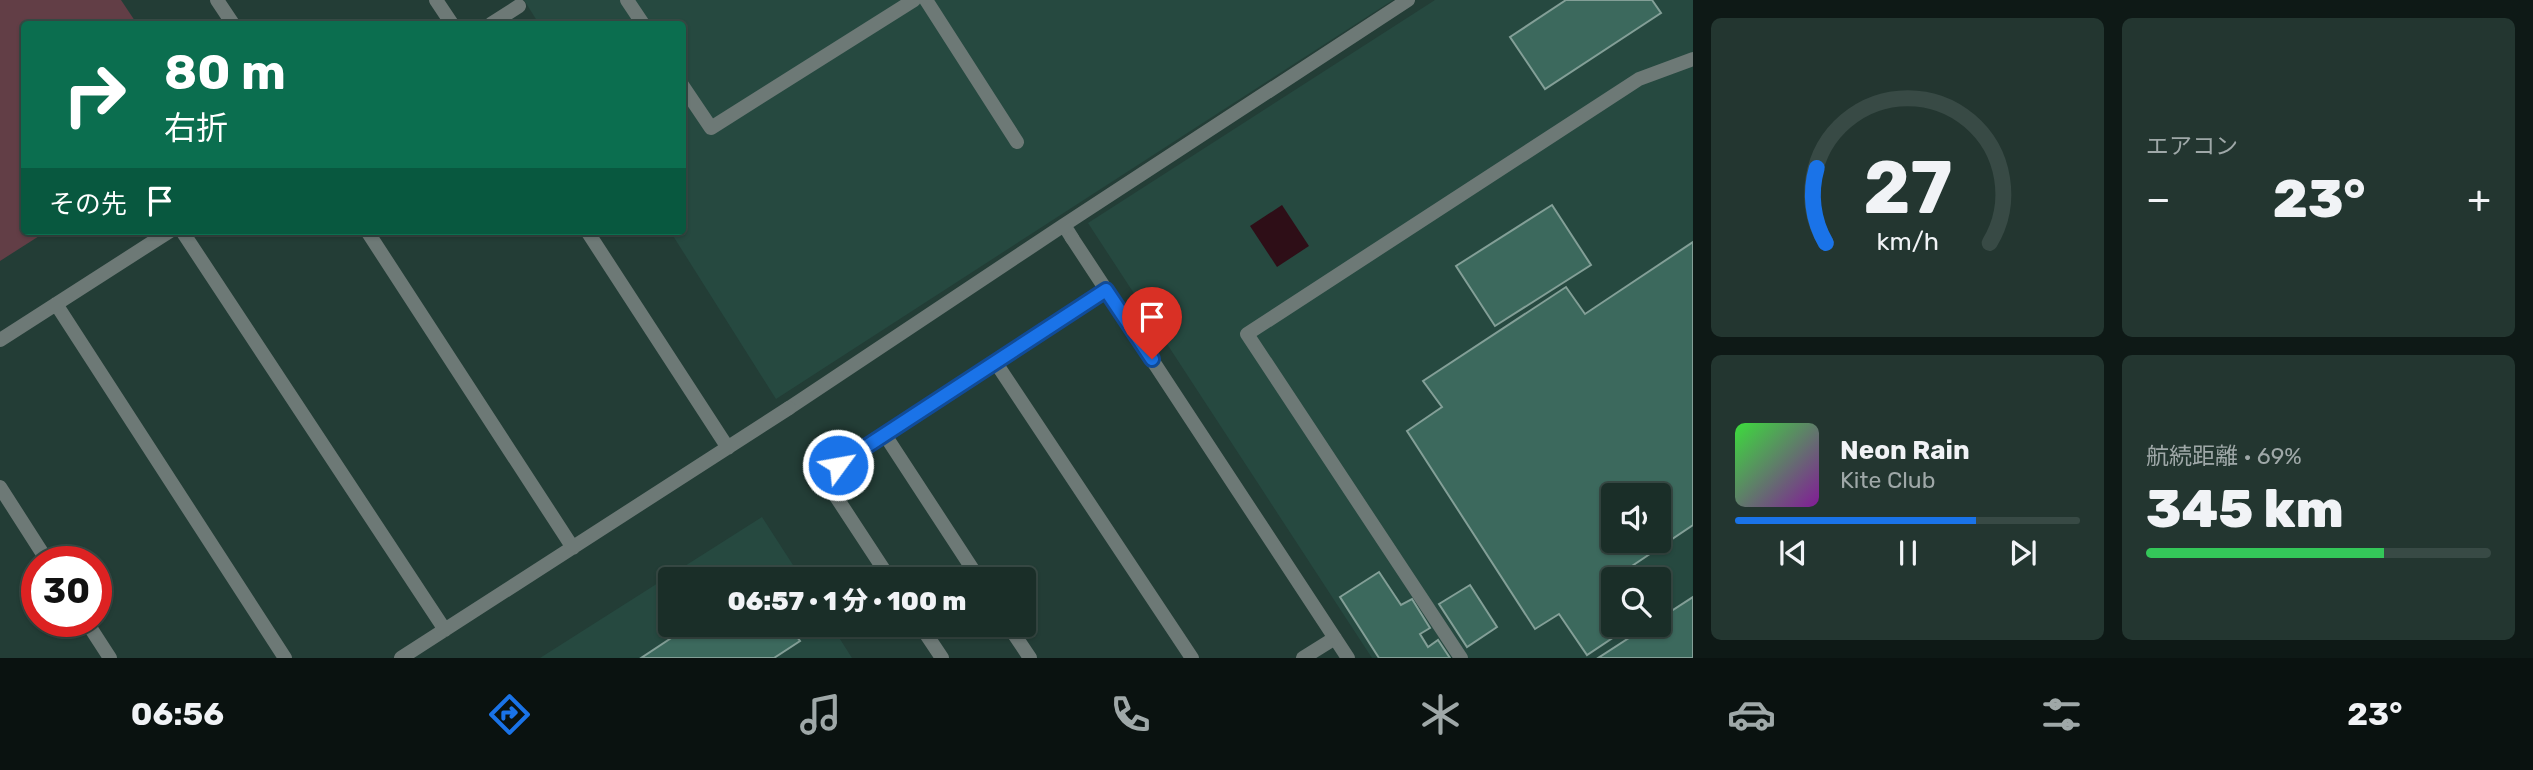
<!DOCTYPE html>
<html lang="ja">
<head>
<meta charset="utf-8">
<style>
	:root { --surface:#1a2e28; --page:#233630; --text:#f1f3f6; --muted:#9fa8a8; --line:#384a45; --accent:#1a73e8 }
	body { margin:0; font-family:Rubik,"Noto Sans JP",sans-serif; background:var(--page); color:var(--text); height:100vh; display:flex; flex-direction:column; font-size:26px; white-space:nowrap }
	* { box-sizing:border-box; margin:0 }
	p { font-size:23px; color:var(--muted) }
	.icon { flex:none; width:38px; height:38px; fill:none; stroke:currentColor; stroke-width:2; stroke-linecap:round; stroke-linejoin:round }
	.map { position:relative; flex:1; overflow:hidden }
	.details { display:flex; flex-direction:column; gap:18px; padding:18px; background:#0e1916; width:840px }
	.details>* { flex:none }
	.guide { position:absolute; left:21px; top:21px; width:665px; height:214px; border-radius:7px; box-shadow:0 2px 5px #0004,0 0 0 2px var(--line); background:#0b6e4f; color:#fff; overflow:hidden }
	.controls { position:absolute; left:1601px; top:483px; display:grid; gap:14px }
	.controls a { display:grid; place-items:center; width:70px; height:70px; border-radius:7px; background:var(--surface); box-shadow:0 2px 5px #0004,0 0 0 2px var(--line); font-size:35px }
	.speed { position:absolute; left:21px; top:546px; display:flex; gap:14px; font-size:35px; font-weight:700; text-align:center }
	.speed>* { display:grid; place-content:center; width:91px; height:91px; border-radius:50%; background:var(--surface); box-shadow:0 2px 5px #0004,0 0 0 2px var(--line); line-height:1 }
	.speed .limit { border:10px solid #d22; background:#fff; color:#111 }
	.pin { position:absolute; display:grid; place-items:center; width:60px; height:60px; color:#fff; margin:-72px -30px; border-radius:50% 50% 50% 0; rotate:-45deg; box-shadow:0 0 7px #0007 }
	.pin .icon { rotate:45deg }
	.me { position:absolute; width:77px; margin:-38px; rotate:58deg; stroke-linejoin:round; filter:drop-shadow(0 0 5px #0008) }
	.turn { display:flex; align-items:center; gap:24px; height:147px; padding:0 28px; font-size:32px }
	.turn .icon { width:91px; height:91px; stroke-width:2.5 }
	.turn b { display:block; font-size:49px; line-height:60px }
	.then { display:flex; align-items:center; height:66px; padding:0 28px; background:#0003; gap:14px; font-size:26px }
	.big { font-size:52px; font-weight:800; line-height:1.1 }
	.details .card { flex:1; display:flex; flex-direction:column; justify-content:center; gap:10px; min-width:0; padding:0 24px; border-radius:10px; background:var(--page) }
	.details .dial { align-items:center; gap:0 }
	.dial svg { height:182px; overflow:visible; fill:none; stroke:var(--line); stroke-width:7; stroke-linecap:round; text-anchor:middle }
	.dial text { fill:var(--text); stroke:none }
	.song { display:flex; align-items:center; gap:21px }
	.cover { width:84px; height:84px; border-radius:10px; background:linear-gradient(135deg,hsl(120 70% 55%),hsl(290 70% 35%)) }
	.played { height:7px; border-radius:4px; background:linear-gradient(90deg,var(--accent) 70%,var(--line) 70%) }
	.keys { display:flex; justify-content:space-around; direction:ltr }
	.heat { display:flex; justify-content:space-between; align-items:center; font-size:38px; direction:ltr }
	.charge { height:10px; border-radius:5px; background:linear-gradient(90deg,#34c759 69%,var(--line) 0) }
	.details .tiles { flex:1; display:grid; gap:18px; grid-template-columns:repeat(2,1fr) }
	.trip { position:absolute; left:658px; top:567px; width:378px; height:70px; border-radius:7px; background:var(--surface); box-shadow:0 2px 5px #0004,0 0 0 2px var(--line); font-weight:800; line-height:70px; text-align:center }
	.tabs { display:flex; height:112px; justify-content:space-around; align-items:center; background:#0a1210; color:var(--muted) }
	.tabs .icon { width:49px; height:49px }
	.tabs .on { color:var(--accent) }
	.tabs b { font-size:32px; color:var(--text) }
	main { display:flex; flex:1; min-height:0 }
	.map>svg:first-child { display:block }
	.built { fill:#264940; fill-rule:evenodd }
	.green { fill:#623e46 }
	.water { fill:#2e0e17 }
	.building { fill:#3c695d; stroke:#839f97; stroke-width:2; fill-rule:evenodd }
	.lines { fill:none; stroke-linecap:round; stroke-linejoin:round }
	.service { stroke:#6d7976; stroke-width:14 }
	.pedestrian { stroke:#6d7976; stroke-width:14 }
	.minor { stroke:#6d7976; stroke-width:14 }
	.route-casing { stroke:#114b97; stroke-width:18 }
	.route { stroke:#1a73e8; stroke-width:12 }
</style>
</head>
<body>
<main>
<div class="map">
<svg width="1693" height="658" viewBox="0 0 1693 658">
	<rect width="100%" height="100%" fill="#233d36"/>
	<path class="built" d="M 524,0 L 1393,0 L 776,399 L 670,231 L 682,231 L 682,24 L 539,24 Z
		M 1435,0 L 1693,0 L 1693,658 L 1372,658 L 1088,223 ZM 1614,495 L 1659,495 L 1659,541 L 1614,541 ZM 1614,579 L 1659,579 L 1659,625 L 1614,625 Z
		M 762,517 L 802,579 L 670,579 L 670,625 L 831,625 L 852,658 L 540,658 Z"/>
	<path class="green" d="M 0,0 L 121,0 L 137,24 L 24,24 L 24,231 L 47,231 L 0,261 Z"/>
	<path class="water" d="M 1282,205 L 1309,246 L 1277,267 L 1250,226 Z"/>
	<path class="building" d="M 1566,0 L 1652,0 L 1661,13 L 1545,89 L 1510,37 Z
		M 1552,205 L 1591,265 L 1495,326 L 1456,266 Z
		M 1693,242 L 1693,525 L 1632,566 L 1641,579 L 1614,579 L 1614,625 L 1632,625 L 1587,655 L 1559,614 L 1535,629 L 1407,431 L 1442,407 L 1423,381 L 1566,287 L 1585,314 ZM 1614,495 L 1659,495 L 1659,541 L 1614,541 Z
		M 1379,572 L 1401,605 L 1412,599 L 1430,628 L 1420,634 L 1428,647 L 1438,640 L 1450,658 L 1379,658 L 1340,597 Z
		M 1470,585 L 1497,627 L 1467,647 L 1439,604 Z
		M 1693,597 L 1693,658 L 1598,658 L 1649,625 L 1659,625 L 1659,619 Z
		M 691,625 L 788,625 L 800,641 L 774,658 L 641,658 Z"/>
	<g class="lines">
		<path class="service" d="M 627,0 L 643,24
			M 926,0 L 1017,142
			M 682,85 L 711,128 L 914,0
			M 1461,658 L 1247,334 L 1639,79 L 1693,59"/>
		<path class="pedestrian" d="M 1072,238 L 1064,225 L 1408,0
			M 789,408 L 1064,225"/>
		<path class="minor" d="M 217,0 L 233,24
			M 436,0 L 452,24
			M 491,24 L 519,6
			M 182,231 L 445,630
			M 367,231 L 573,548
			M 587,231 L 728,448
			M 1072,238 L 1348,658
			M 56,304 L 285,658
			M 0,340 L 170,231
			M 996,363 L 1192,658
			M 885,435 L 979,579
			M 0,487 L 48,562
			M 890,579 L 831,489 L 838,465 L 1106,290
			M 86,621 L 110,658
			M 920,625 L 942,658
			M 1008,625 L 1030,658
			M 401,658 L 789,408
			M 1303,658 L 1335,638"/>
	</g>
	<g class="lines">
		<defs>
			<path id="route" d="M 838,465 L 1106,290 L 1152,359"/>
		</defs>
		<use href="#route" class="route-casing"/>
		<use href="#route" class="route"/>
	</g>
</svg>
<div class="controls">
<a><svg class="icon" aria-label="sound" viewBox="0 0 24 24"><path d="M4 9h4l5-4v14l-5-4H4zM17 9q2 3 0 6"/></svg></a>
<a><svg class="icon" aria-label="search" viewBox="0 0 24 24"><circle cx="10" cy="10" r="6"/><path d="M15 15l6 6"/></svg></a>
</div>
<div class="speed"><div class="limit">30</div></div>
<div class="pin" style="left:1152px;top:359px;background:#d93025"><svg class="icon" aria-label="arrive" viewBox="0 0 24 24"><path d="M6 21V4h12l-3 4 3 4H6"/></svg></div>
<svg class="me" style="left:838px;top:465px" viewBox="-20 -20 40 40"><circle r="17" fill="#1a73e8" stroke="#fff" stroke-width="3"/><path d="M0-11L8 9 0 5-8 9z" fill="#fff"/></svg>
<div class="trip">06:57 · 1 分 · 100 m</div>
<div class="guide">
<div class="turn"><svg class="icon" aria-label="right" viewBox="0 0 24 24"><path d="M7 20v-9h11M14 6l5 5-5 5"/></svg><div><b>80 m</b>右折</div></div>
<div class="then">その先<svg class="icon" aria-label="arrive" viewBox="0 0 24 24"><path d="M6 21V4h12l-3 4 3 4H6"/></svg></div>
</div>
</div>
<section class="details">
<div class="tiles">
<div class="card dial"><svg viewBox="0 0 100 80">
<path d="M14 69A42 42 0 1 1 86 69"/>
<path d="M14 69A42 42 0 0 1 10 36" stroke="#1a73e8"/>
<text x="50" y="56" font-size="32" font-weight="700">27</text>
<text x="50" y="72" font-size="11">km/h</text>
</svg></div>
<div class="card"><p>エアコン</p>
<div class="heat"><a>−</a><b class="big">23°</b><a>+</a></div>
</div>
<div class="card">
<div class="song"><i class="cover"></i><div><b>Neon Rain</b><p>Kite Club</p></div></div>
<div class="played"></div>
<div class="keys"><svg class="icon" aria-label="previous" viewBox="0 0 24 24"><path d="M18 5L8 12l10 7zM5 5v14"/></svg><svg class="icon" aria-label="pause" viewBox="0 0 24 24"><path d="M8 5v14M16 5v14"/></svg><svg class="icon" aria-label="next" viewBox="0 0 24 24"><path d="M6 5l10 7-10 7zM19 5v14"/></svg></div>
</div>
<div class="card"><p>航続距離 · 69%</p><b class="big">345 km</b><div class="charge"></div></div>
</div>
</section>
</main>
<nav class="tabs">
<b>06:56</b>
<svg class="icon on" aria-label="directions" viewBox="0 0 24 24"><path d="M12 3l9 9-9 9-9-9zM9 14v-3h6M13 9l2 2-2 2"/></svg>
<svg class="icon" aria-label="music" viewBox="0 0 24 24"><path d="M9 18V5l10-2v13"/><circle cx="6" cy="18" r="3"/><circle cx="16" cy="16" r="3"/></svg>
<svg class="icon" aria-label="phone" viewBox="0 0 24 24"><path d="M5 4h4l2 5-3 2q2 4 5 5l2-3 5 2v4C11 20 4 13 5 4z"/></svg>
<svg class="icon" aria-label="climate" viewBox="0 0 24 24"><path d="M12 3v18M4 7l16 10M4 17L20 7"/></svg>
<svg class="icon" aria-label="car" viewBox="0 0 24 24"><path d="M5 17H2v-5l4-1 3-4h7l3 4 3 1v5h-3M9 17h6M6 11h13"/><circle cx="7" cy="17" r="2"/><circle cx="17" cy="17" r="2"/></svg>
<svg class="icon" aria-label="filters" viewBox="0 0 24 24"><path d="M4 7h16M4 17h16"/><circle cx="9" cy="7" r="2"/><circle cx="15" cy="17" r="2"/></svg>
<b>23°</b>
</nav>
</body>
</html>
